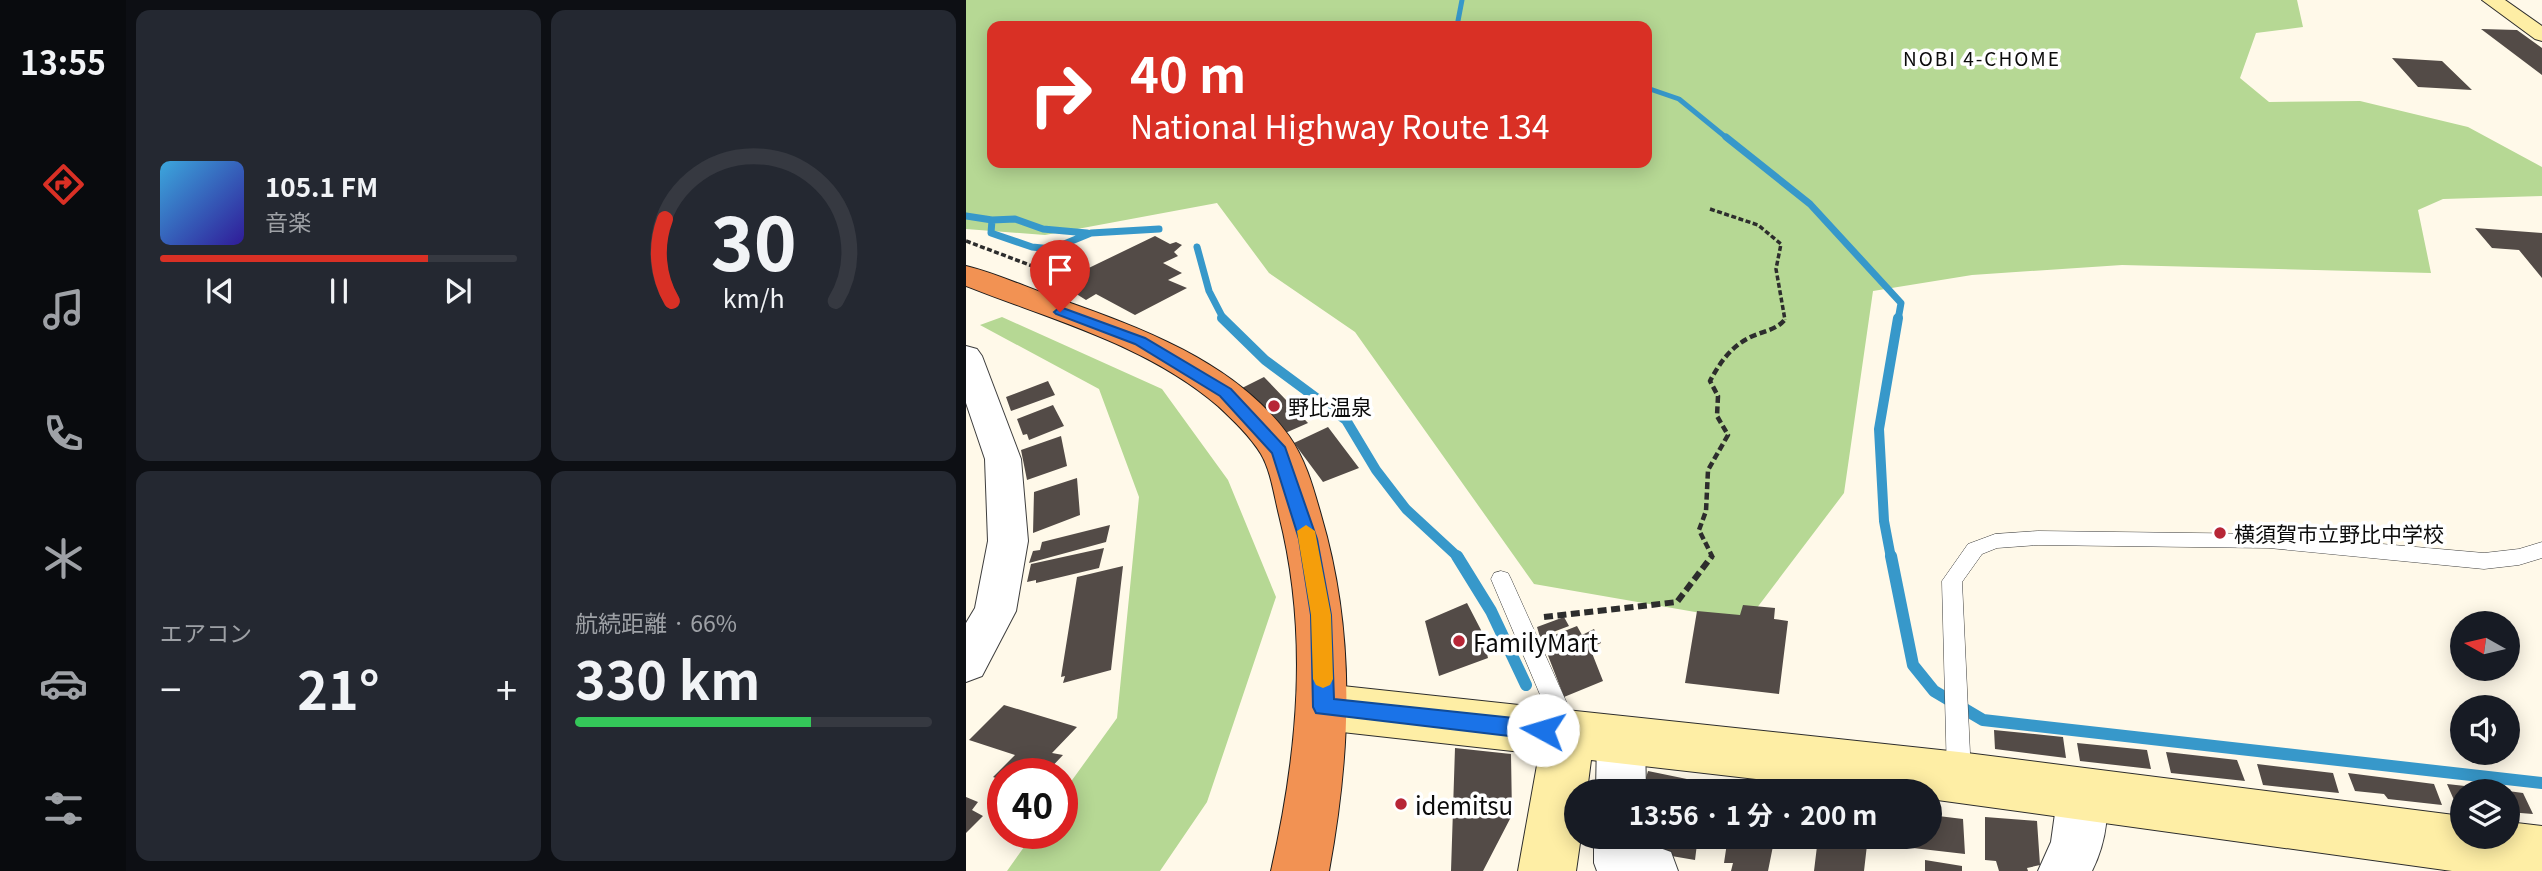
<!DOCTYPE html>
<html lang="ja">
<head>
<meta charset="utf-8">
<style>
	:root { --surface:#171b24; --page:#242831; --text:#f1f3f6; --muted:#9ea1a6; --line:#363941; --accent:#d93025 }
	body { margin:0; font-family:Georgia,"Noto Sans JP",serif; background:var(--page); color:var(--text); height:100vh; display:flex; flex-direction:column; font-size:26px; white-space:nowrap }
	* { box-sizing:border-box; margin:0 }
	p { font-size:23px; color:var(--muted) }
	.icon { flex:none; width:38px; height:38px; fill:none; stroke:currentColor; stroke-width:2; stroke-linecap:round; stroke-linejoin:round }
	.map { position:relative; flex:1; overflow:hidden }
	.sheet { display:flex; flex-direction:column; gap:10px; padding:10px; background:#0d0f14; width:840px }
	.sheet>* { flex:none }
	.hud { position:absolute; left:21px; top:21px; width:665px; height:147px; border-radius:14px; box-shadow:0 4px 18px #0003; background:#d93025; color:#fff; overflow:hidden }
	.needle { width:46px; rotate:278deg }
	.tools { position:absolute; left:1484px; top:611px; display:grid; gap:14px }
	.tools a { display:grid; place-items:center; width:70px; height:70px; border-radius:50%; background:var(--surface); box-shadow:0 4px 18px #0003; font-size:35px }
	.speed { position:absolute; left:21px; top:758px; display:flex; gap:14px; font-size:35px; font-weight:700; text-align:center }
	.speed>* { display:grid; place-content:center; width:91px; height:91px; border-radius:50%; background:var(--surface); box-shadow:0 4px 18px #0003; line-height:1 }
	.speed .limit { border:10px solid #d22; background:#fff; color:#111 }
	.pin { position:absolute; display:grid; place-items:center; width:60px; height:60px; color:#fff; margin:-72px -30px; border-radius:50% 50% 50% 0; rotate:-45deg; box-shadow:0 0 7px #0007 }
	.pin .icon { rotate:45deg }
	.me { position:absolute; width:77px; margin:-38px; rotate:276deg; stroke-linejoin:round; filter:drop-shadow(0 0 5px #0008) }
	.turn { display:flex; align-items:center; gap:24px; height:147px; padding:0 28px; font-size:32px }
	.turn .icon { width:91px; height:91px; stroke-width:2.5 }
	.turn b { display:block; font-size:49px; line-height:60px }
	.big { font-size:52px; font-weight:700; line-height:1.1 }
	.sheet .card { flex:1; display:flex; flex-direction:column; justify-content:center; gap:10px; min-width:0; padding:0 24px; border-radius:14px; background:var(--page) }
	.sheet .dial { align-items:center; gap:0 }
	.dial svg { height:182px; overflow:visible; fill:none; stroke:var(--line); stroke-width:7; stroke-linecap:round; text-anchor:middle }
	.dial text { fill:var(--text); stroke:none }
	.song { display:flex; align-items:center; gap:21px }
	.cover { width:84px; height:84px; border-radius:10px; background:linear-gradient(135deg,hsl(200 70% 55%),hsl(250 70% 35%)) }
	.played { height:7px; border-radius:4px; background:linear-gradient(90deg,var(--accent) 75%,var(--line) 75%) }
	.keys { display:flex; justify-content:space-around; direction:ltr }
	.heat { display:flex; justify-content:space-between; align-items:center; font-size:38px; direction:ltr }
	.charge { height:10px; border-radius:5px; background:linear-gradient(90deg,#34c759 66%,var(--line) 0) }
	.sheet .tiles { flex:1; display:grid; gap:10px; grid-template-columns:repeat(2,1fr) }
	.trip { position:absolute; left:598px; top:779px; width:378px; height:70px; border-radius:35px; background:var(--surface); box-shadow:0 4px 18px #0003; font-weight:700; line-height:70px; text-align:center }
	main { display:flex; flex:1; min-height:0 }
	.tab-bar { display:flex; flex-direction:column; width:126px; justify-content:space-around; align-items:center; background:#090b0e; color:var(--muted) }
	.tab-bar .icon { width:49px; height:49px }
	.tab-bar .active { color:var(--accent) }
	.tab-bar b { font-size:32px; color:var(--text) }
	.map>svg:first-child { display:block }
	.forest { fill:#b6d894; fill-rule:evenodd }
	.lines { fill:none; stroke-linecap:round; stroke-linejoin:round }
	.stream-far3 { stroke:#3798ca; stroke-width:5 }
	.stream-far2 { stroke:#3798ca; stroke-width:7 }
	.stream-far1 { stroke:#3798ca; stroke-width:10 }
	.stream { stroke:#3798ca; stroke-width:12 }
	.building { fill:#534b47 }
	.lane-casing { stroke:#3e3e3e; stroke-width:1 }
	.street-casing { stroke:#3e3e3e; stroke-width:2 }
	.secondary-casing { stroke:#2d2d2d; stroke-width:2 }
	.highway-casing { stroke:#1c1c1c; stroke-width:2 }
	.path-far2 { stroke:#2d2d2d; stroke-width:3.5; stroke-dasharray:5 2.5; stroke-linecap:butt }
	.path-far1 { stroke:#2d2d2d; stroke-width:4.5; stroke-dasharray:7 3.5; stroke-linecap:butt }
	.path { stroke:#2d2d2d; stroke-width:6; stroke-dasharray:9 4.5; stroke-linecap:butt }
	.lane { fill:#fff; fill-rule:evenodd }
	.street { fill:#fff; fill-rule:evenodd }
	.secondary { fill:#feeea5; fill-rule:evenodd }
	.highway { fill:#f29253; fill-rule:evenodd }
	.route { fill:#1a73e8; stroke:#114b97; stroke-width:2 }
	.slow { fill:#f59e0b }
	.poi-dot { fill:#b72636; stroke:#fff; stroke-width:2.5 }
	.labels { text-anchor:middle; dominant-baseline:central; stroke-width:7; stroke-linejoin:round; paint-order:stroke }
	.far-neighbourhood-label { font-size:19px; letter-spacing:2px; fill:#0b0b0b; stroke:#fff }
	.poi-label { font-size:21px; fill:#0b0b0b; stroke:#fff; text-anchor:start }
	.near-poi-label { font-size:24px; fill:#0b0b0b; stroke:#fff; text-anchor:start }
</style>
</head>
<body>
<main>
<nav class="tab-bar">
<b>13:55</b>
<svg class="icon active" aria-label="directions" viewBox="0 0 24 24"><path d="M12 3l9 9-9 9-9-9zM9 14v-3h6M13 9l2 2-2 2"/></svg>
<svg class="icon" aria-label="music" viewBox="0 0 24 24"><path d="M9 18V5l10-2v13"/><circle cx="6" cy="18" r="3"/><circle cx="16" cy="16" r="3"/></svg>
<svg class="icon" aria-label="phone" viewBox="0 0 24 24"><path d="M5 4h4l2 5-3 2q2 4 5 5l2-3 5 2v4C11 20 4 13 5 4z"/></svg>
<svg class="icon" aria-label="climate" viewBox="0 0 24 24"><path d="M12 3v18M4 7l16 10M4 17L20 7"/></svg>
<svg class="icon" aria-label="car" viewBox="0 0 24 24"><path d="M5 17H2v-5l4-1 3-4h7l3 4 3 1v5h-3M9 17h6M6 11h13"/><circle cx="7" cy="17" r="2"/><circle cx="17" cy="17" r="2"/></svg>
<svg class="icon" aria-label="filters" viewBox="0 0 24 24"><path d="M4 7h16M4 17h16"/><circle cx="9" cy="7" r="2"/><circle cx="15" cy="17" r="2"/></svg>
</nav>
<section class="sheet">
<div class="tiles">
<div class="card">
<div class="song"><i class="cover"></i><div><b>105.1 FM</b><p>音楽</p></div></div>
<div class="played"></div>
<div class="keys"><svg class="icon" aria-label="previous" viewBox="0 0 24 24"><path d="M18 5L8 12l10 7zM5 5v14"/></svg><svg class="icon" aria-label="pause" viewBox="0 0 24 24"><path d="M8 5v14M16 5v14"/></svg><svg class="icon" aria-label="next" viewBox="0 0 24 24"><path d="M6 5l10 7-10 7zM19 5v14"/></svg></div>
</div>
<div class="card dial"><svg viewBox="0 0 100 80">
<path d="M14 69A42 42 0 1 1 86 69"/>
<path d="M14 69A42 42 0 0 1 11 33" stroke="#d93025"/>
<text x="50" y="56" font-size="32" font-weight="700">30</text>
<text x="50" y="72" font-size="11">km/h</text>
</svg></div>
<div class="card"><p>エアコン</p>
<div class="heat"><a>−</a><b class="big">21°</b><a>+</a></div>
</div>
<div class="card"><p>航続距離 · 66%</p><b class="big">330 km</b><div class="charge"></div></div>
</div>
</section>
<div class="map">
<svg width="1576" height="871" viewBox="0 0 1576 871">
	<rect width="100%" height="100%" fill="#fff9e9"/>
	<path class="forest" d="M 0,0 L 1331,0 L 1337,27 L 1290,33 L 1274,78 L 1303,102 L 1394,101 L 1502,127 L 1576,167 L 1576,196 L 1477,199 L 1452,210 L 1465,273 L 1156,265 L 1006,275 L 907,291 L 878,493 L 781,621 L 568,584 L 389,332 L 303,273 L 251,203 L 79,235 L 0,229 ZM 26,26 L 681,26 L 681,163 L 26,163 Z
		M 36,317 L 196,389 L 262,480 L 310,597 L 241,802 L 194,871 L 41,871 L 68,833 L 96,833 L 96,794 L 151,718 L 173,497 L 133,389 L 14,325 Z"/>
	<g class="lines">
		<path class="stream-far3" d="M 491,26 L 496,0
			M 681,88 L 713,99 L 762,139"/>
		<path class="stream-far2" d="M 760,137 L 844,204 L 935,303 L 932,320
			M 0,216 L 26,220 L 25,233 L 66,247 L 86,249 L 125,233 L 193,229
			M 26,220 L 49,219 L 77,229 L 121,233
			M 231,247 L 243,291 L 258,320"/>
		<path class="stream-far1" d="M 256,318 L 299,360 L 380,420 L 410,470 L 440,509 L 493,558
			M 925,558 L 918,521 L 913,429 L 932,318"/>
		<path class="stream" d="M 491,556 L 525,611 L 560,685
			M 925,556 L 947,665 L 968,691 L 1017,720 L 1576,783"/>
	</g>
	<path class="building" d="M 1515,29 L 1551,30 L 1576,48 L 1576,75 Z
		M 1426,58 L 1476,61 L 1506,90 L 1452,87 Z
		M 1509,228 L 1576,233 L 1576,278 L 1553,250 L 1526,248 Z
		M 189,236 L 204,244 L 210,242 L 216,245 L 208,252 L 212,256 L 197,263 L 216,273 L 202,280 L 221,288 L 169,315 L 130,294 L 120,300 L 104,290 L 114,284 L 102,278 Z
		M 298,377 L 342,423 L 317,434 L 276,388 Z
		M 82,381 L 89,395 L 45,411 L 40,397 Z
		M 87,405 L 98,426 L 63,440 L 61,434 L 57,435 L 51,419 Z
		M 362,427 L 393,468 L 357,482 L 328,443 Z
		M 95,436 L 101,466 L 61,480 L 55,450 Z
		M 111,478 L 114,515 L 67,533 L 68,492 Z
		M 144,525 L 140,542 L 63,563 L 67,551 L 74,550 L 76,542 Z
		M 138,548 L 133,568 L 70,583 L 70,580 L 61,582 L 65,564 Z
		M 157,566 L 145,670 L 97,683 L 99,676 L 95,677 L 111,577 Z
		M 501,603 L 515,630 L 522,658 L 473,676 L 459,621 Z
		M 777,605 L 809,608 L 808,619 L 822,621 L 813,694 L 719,683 L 731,611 L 774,615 Z
		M 598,617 L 603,626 L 574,637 L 571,627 Z
		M 611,626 L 616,635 L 628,629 L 635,643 L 624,648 L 637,681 L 598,697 L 576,640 Z
		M 38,705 L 111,727 L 86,753 L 97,755 L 79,774 L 37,774 L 37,781 L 27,777 L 49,755 L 3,740 Z
		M 1028,730 L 1097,737 L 1100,758 L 1029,749 Z
		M 1111,743 L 1181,750 L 1185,769 L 1114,761 Z
		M 489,748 L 545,754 L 546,815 L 517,871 L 485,871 Z
		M 1200,752 L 1271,760 L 1279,781 L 1205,773 Z
		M 1291,764 L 1367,773 L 1373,793 L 1297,785 Z
		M 682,771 L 750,785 L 749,791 L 676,791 Z
		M 1382,773 L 1468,784 L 1476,805 L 1422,799 L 1418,794 L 1389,791 Z
		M 1481,784 L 1526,789 L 1525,791 L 1496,791 L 1496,807 L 1491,807 Z
		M 779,785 L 810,789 L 810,791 L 778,791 Z
		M 1542,791 L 1557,793 L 1567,814 L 1542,812 Z
		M 0,797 L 12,802 L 6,810 L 17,816 L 0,833 Z
		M 964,815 L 997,819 L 999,854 L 947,848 L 948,836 L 964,836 Z
		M 1019,817 L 1071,821 L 1074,865 L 1061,868 L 1062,871 L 1033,871 L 1030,861 L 1019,860 Z
		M 685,836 L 732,836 L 729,860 L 682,852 Z
		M 762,836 L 809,836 L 802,871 L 765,871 L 767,863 L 758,863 Z
		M 852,838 L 901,845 L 898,871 L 848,871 Z
		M 959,860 L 996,866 L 996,871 L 959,871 Z"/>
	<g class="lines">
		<defs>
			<path id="lane" d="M 1072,531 L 1303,534 L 1518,553 L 1553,549 L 1576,542 L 1576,558 L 1553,565 L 1518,569 L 1303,548 L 1072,545 L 1031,548 L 1016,554 L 996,582 L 1005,775 L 1002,783 L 993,787 L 984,783 L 981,775 L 976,581 L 1002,544 L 1029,534 Z
				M 535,571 L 542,573 L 545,579 L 613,730 L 609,738 L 601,741 L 593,738 L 589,730 L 525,579 L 528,573 Z"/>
			<path id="street" d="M 0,346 L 11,349 L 16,356 L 55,459 L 62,541 L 50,611 L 16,676 L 0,682 L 0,623 L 9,608 L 22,541 L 19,459 L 0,403 Z
				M 655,718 L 672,725 L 679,740 L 680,791 L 630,791 L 631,740 L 638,725 Z
				M 1117,768 L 1134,775 C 1147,804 1140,843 1126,871 L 1072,871 L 1085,842 L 1092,792 L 1100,775 Z
				M 628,836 L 680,836 L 680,843 L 705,852 L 712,871 L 631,871 L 628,863 Z"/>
			<path id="secondary" d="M 1516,0 L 1539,0 L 1576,26 L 1576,41 L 1569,39 Z
				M 358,684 L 993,752 L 1496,816 L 1496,836 L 1542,836 L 1542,822 L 1576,826 L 1576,871 L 1486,871 L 964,799 L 964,791 L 893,791 L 625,760 L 621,791 L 611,791 L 611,836 L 615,836 L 610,871 L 552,871 L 573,754 L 358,730 L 340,723 L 333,707 L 340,691 Z"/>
			<path id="highway" d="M 0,266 C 29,273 57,286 85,296 C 170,326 268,360 323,436 C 340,460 347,487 355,515 C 390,633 385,751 363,871 L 305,871 C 332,752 343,634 313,515 C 308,495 305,471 295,454 C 284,436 267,420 252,406 C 181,345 86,320 0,286 Z"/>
		</defs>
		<use href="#lane" class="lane-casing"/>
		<use href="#street" class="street-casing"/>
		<use href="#secondary" class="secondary-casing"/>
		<use href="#highway" class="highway-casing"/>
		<path class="path-far2" d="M 744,209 L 792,225 L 815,244 L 810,269 L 819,320
			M 0,241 L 85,273 L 77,278"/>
		<path class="path-far1" d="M 747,558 L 733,530 L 740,511 L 742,470 L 762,435 L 751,416 L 752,396 L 744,381 C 753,364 764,348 781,339 C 794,331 811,331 820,318"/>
		<path class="path" d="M 578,617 L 711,602 L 746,556"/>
		<use href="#lane" class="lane"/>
		<use href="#street" class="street"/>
		<use href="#secondary" class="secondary"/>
		<use href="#highway" class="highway"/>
	</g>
	<path class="route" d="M 94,307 L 179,338 L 265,389 L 319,447 L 351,539 L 365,615 L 368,699 L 577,721 L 585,724 L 588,730 L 585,737 L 577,740 L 350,713 L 347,707 L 345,615 L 333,539 L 306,453 L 254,396 L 169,344 L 90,314 L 88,312 Z"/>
	<path class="slow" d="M 340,525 L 349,531 L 365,615 L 367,679 L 364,685 L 357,688 L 350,685 L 347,679 L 345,615 L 331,531 Z"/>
	<g class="poi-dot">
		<circle cx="308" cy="406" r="7"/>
		<circle cx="1254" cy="533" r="7"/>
		<circle cx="493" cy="641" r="7"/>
		<circle cx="435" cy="804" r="7"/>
	</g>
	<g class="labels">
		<g class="far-neighbourhood-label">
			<text x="1016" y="57">NOBI 4-CHOME</text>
		</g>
		<g class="poi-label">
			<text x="322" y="406">野比温泉</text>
			<text x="1268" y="533">横須賀市立野比中学校</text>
		</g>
		<g class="near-poi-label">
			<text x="507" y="641">FamilyMart</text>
			<text x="449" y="804">idemitsu</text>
		</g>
	</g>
</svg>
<div class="tools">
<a><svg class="needle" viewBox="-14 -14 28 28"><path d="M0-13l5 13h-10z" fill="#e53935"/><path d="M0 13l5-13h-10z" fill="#9ea1a6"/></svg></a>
<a><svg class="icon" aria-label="sound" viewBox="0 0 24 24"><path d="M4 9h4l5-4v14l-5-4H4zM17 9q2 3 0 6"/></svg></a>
<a><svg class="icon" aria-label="layers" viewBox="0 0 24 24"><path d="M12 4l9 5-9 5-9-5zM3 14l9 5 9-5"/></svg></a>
</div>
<div class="speed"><div class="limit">40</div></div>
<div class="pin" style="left:94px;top:312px;background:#d93025"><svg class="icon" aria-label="arrive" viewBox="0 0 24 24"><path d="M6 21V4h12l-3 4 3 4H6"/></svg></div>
<svg class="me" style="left:577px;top:730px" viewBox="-20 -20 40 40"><circle r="19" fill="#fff"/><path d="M0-13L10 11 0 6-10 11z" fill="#1a73e8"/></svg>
<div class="trip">13:56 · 1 分 · 200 m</div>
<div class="hud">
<div class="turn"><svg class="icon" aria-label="right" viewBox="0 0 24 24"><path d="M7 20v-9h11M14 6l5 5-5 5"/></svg><div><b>40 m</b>National Highway Route 134</div></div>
</div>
</div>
</main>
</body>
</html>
